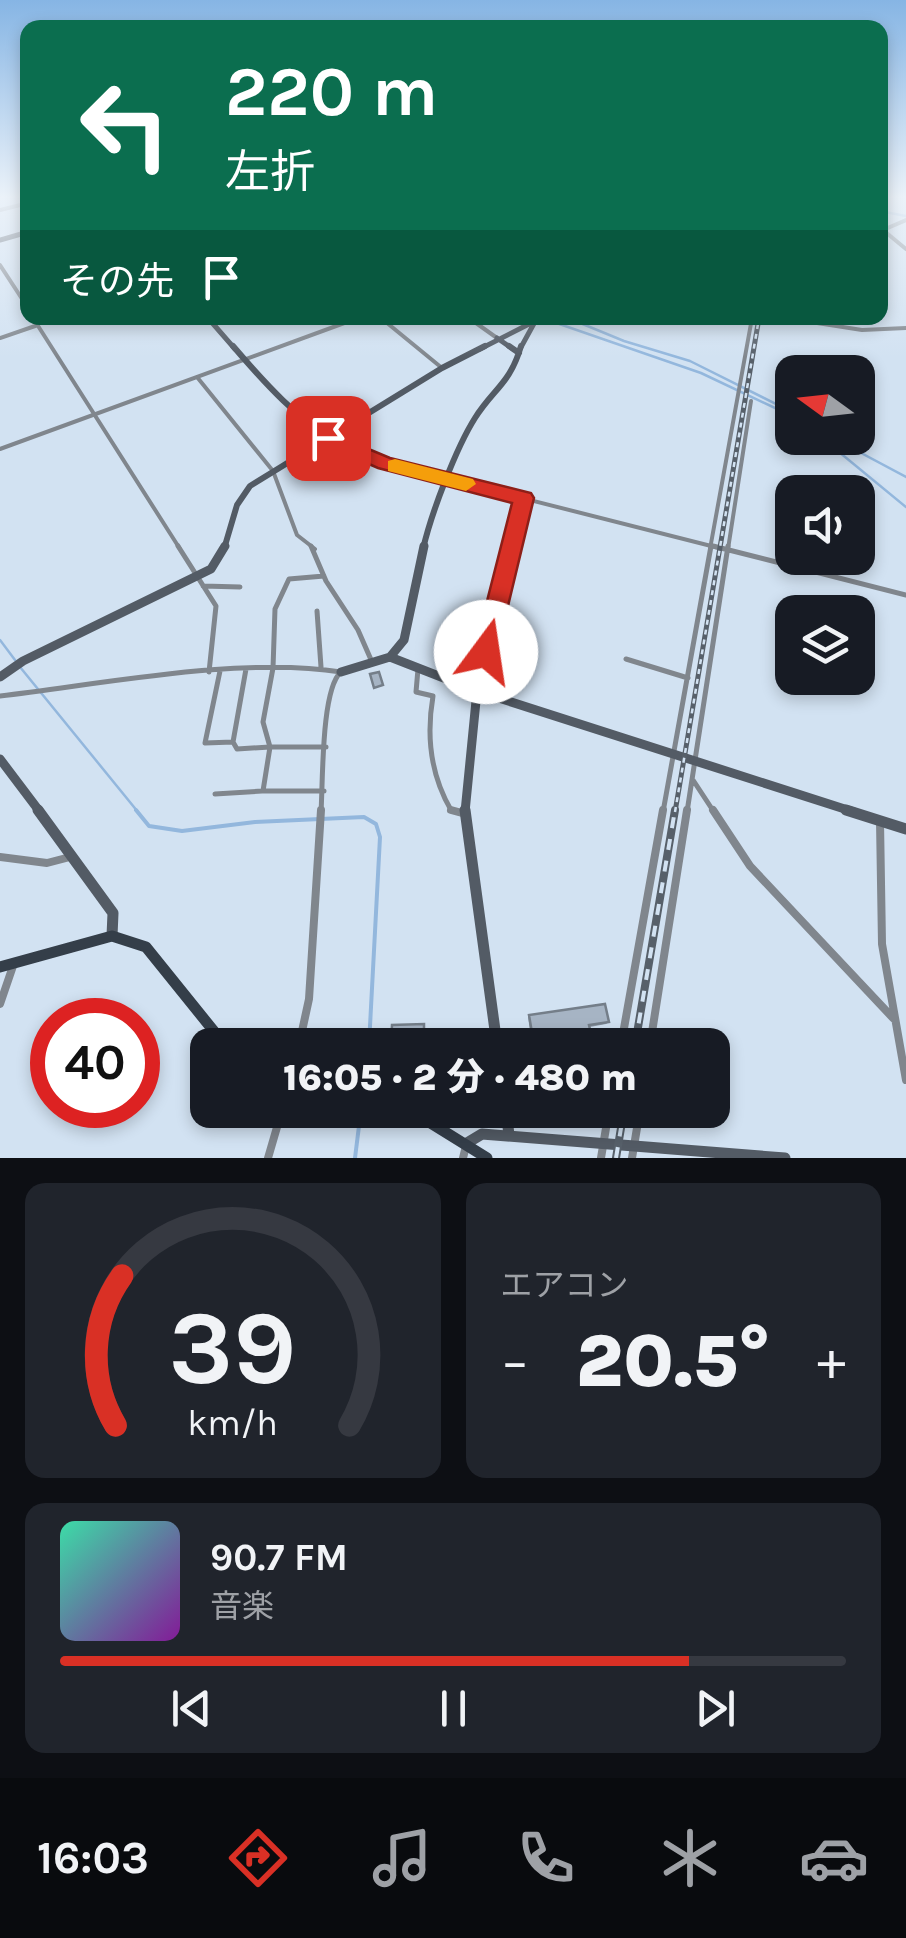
<!DOCTYPE html>
<html lang="ja">
<head>
<meta charset="utf-8">
<style>
	:root { --surface:#171b24; --page:#20242c; --text:#f1f3f6; --muted:#9ea1a6; --line:#363941; --accent:#d93025 }
	body { margin:0; font-family:Karla,"Noto Sans JP",sans-serif; background:var(--page); color:var(--text); height:100vh; display:flex; flex-direction:column; font-size:38px; white-space:nowrap }
	* { box-sizing:border-box; margin:0 }
	p { font-size:32px; color:var(--muted) }
	.icon { flex:none; width:55px; height:55px; fill:none; stroke:currentColor; stroke-width:2; stroke-linecap:round; stroke-linejoin:round }
	.map { position:relative; height:1158px; overflow:hidden }
	.panel { display:flex; flex-direction:column; gap:25px; padding:25px; background:#0d0f14; flex:1 }
	.panel>* { flex:none }
	.hud { position:absolute; left:20px; top:20px; width:868px; height:305px; border-radius:20px; box-shadow:0 5px 15px #0003; background:#0b6e4f; color:#fff; overflow:hidden }
	.needle { width:65px; rotate:285deg }
	.controls { position:absolute; left:775px; top:355px; display:grid; gap:20px }
	.controls a { display:grid; place-items:center; width:100px; height:100px; border-radius:20px; background:var(--surface); box-shadow:0 5px 15px #0003; font-size:50px }
	.speed { position:absolute; left:30px; top:998px; display:flex; gap:20px; font-size:50px; font-weight:700; text-align:center }
	.speed>* { display:grid; place-content:center; width:130px; height:130px; border-radius:50%; background:var(--surface); box-shadow:0 5px 15px #0003; line-height:1 }
	.speed .limit { border:15px solid #d22; background:#fff; color:#111 }
	.pin { position:absolute; display:grid; place-items:center; width:85px; height:85px; color:#fff; margin:-42px; border-radius:20px; box-shadow:0 5px 15px #0006 }
	.me { position:absolute; width:110px; margin:-55px; rotate:14deg; stroke-linejoin:round; filter:drop-shadow(0 0 8px #0008) }
	.turn { display:flex; align-items:center; gap:35px; height:210px; padding:0 40px; font-size:45px }
	.turn .icon { width:130px; height:130px; stroke-width:2.5 }
	.turn b { display:block; font-size:70px; line-height:85px }
	.then { display:flex; align-items:center; height:95px; padding:0 40px; background:#0003; gap:20px; font-size:38px }
	.big { font-size:75px; font-weight:800; line-height:1.1 }
	.panel .tile { flex:1; display:flex; flex-direction:column; justify-content:center; gap:15px; min-width:0; padding:0 35px; border-radius:20px; background:var(--page) }
	.panel .dial { align-items:center; gap:0 }
	.dial svg { height:260px; overflow:visible; fill:none; stroke:var(--line); stroke-width:7; stroke-linecap:round; text-anchor:middle }
	.dial text { fill:var(--text); stroke:none }
	.song { display:flex; align-items:center; gap:30px }
	.cover { width:120px; height:120px; border-radius:15px; background:linear-gradient(135deg,hsl(160 70% 55%),hsl(290 70% 35%)) }
	.played { height:10px; border-radius:5px; background:linear-gradient(90deg,var(--accent) 80%,var(--line) 80%) }
	.keys { display:flex; justify-content:space-around; direction:ltr }
	.heat { display:flex; justify-content:space-between; align-items:center; font-size:55px; direction:ltr }
	.panel .tiles { flex:1; display:grid; gap:25px; grid-template-columns:1fr 1fr }
	.tile:last-child { grid-column:span 2 }
	.trip { position:absolute; left:190px; top:1028px; width:540px; height:100px; border-radius:20px; background:var(--surface); box-shadow:0 5px 15px #0003; font-weight:800; line-height:100px; text-align:center }
	.dock { display:flex; height:160px; justify-content:space-around; align-items:center; background:#090b0e; color:var(--muted) }
	.dock .icon { width:70px; height:70px }
	.dock .current { color:var(--accent) }
	.dock b { font-size:45px; color:var(--text) }
	.map>svg:first-child { display:block }
	.lines { fill:none; stroke-linecap:round; stroke-linejoin:round }
	.stream-far1 { stroke:#93b7dd; stroke-width:2.5 }
	.stream { stroke:#93b7dd; stroke-width:4 }
	.street-far2 { stroke:#80868d; stroke-width:4 }
	.street-far1 { stroke:#80868d; stroke-width:5 }
	.street { stroke:#80868d; stroke-width:8 }
	.secondary-far3 { stroke:#535b65; stroke-width:5 }
	.secondary-far2 { stroke:#535b65; stroke-width:6 }
	.secondary-far1 { stroke:#535b65; stroke-width:9 }
	.secondary { stroke:#535b65; stroke-width:11 }
	.primary { stroke:#343e49; stroke-width:11 }
	.rail-far1-casing { stroke:#57606a; stroke-width:5 }
	.rail-casing { stroke:#57606a; stroke-width:8 }
	.rail-far1 { stroke:#d2e2f2; stroke-width:2.5; stroke-dasharray:5; stroke-linecap:butt }
	.rail { stroke:#d2e2f2; stroke-width:4; stroke-dasharray:11; stroke-linecap:butt }
	.wall { fill:#8f9ba9 }
	.building { fill:#a6b4c4; stroke:#747e89; stroke-width:2.5 }
	.route { fill:#d93025; stroke:#8d1f18; stroke-width:2.5 }
	.slow { fill:#f59e0b }
</style>
</head>
<body>
<div class="map">
<svg width="906" height="1158" viewBox="0 0 906 1158">
	<rect width="100%" height="100%" fill="#d2e2f2"/>
	<g class="lines">
		<path class="stream-far1" d="M 880,211 L 906,216
			M 542,318 L 701,373 L 792,416
			M 568,318 L 624,341 L 690,361 L 792,412
			M 822,438 L 906,507
			M 833,438 L 906,477
			M 0,640 L 15,660
			M 20,667 L 138,812"/>
		<path class="stream" d="M 136,810 L 149,826 L 182,831 L 255,822 L 364,817 L 376,824 L 380,837 L 369,1045
			M 355,1158 L 361,1110"/>
		<path class="street-far2" d="M 0,210 L 28,203
			M 883,230 L 906,249
			M 883,230 L 906,220
			M 0,265 L 28,308
			M 33,318 L 180,549
			M 381,318 L 442,368
			M 469,318 L 497,338
			M 785,318 L 862,330 L 906,328
			M 0,338 L 38,325
			M 197,377 L 273,471 L 297,535 L 315,549
			M 0,449 L 358,318
			M 451,480 L 723,549
			M 710,549 L 752,318
			M 728,549 L 751,401"/>
		<path class="street-far1" d="M 178,546 L 216,606 L 209,672
			M 311,546 L 326,581 L 358,630 L 372,662
			M 713,546 L 906,595
			M 203,586 L 240,587
			M 317,611 L 321,667
			M 626,659 L 688,678
			M 246,669 L 233,742 L 237,749 L 270,747 L 263,722 L 273,668 L 275,609 L 289,579 L 324,576
			M 418,669 L 416,692 L 433,696 C 426,737 430,774 451,810 L 459,812
			M 220,671 L 205,743 L 233,742
			M 0,696 C 103,684 240,656 341,672 C 321,689 323,783 321,812
			M 693,780 L 714,812
			M 324,791 L 263,791 L 270,747 L 326,747
			M 215,794 L 262,791
			M 663,812 L 711,546
			M 687,812 L 728,546"/>
		<path class="street" d="M 451,810 L 462,813
			M 713,810 L 750,866 L 893,1018
			M 880,821 L 882,944 L 906,1080
			M 0,857 L 47,863 L 70,857
			M 0,1004 L 13,966
			M 299,1045 L 309,999 L 321,810
			M 621,1045 L 663,810
			M 650,1045 L 687,810
			M 268,1158 L 282,1110
			M 463,1158 L 466,1146
			M 601,1158 L 609,1110
			M 632,1158 L 640,1110"/>
		<path class="secondary-far3" d="M 0,240 L 28,232
			M 208,318 L 235,349
			M 497,338 L 513,349
			M 480,349 L 533,322
			M 520,349 L 537,318"/>
		<path class="secondary-far2" d="M 233,346 C 309,435 338,452 451,480
			M 509,346 L 519,353
			M 224,549 L 237,505 L 250,486 L 442,368 L 485,346
			M 423,549 C 431,514 456,448 475,418 C 494,388 510,384 521,346
			M 511,549 L 523,498"/>
		<path class="secondary-far1" d="M 390,657 L 477,691 L 854,812
			M 341,672 L 390,657 L 404,640 L 424,546
			M 0,677 L 23,661 L 211,569 L 225,546
			M 0,759 L 40,812
			M 465,812 L 477,691 L 512,546"/>
		<path class="secondary" d="M 38,810 L 113,913 L 112,936
			M 465,810 L 497,1045
			M 846,810 L 906,829
			M 506,1110 L 509,1135
			M 467,1143 L 482,1134 L 785,1158"/>
		<path class="primary" d="M 0,967 L 112,936 L 146,947 L 225,1045
			M 394,1110 L 421,1117 L 487,1158"/>
		<defs>
			<path id="rail-far1" d="M 675,812 L 759,318"/>
			<path id="rail" d="M 635,1045 L 675,810
				M 616,1158 L 624,1110"/>
		</defs>
		<use href="#rail-far1" class="rail-far1-casing"/>
		<use href="#rail" class="rail-casing"/>
		<use href="#rail-far1" class="rail-far1"/>
		<use href="#rail" class="rail"/>
	</g>
	<path class="wall" d="M 529,1015 L 609,1022 L 606,1024 L 590,1027 L 591,1034 L 584,1037 L 586,1045 L 532,1045 L 528,1017 Z"/>
	<path class="building" d="M 379,672 L 383,685 L 374,688 L 370,674 Z
		M 605,1004 L 609,1022 L 589,1025 L 591,1034 L 584,1035 L 586,1045 L 534,1045 L 529,1015 Z
		M 424,1024 L 424,1045 L 391,1045 L 392,1025 Z"/>
	<linearGradient id="sky" x2="0" y2="1"><stop stop-color="#86b5e4"/><stop offset="0.55" stop-color="#ebf2f9"/><stop offset="1" stop-color="#ebf2f9" stop-opacity="0"/></linearGradient>
	<rect width="906" height="358" fill="url(#sky)"/>
	<path class="route" d="M 328,432 L 390,458 L 531,493 L 534,498 L 495,660 L 486,663 L 478,660 L 474,652 L 512,503 L 378,468 L 321,443 L 318,438 Z"/>
	<path class="slow" d="M 395,459 L 473,479 L 476,484 L 466,491 L 388,471 L 388,461 Z"/>
</svg>
<div class="controls">
<a><svg class="needle" viewBox="-14 -14 28 28"><path d="M0-13l5 13h-10z" fill="#e53935"/><path d="M0 13l5-13h-10z" fill="#9ea1a6"/></svg></a>
<a><svg class="icon" aria-label="sound" viewBox="0 0 24 24"><path d="M4 9h4l5-4v14l-5-4H4zM17 9q2 3 0 6"/></svg></a>
<a><svg class="icon" aria-label="layers" viewBox="0 0 24 24"><path d="M12 4l9 5-9 5-9-5zM3 14l9 5 9-5"/></svg></a>
</div>
<div class="speed"><div class="limit">40</div></div>
<div class="pin" style="left:328px;top:438px;background:#d93025"><svg class="icon" aria-label="arrive" viewBox="0 0 24 24"><path d="M6 21V4h12l-3 4 3 4H6"/></svg></div>
<svg class="me" style="left:486px;top:652px" viewBox="-20 -20 40 40"><circle r="19" fill="#fff"/><path d="M0-13L10 11 0 6-10 11z" fill="#d93025"/></svg>
<div class="trip">16:05 · 2 分 · 480 m</div>
<div class="hud">
<div class="turn"><svg class="icon" aria-label="left" viewBox="0 0 24 24"><path d="M17 20v-9H6M10 6l-5 5 5 5"/></svg><div><b>220 m</b>左折</div></div>
<div class="then">その先<svg class="icon" aria-label="arrive" viewBox="0 0 24 24"><path d="M6 21V4h12l-3 4 3 4H6"/></svg></div>
</div>
</div>
<section class="panel">
<div class="tiles">
<div class="tile dial"><svg viewBox="0 0 100 80">
<path d="M14 69A42 42 0 1 1 86 69"/>
<path d="M14 69A42 42 0 0 1 16 23" stroke="#d93025"/>
<text x="50" y="56" font-size="32" font-weight="700">39</text>
<text x="50" y="72" font-size="11">km/h</text>
</svg></div>
<div class="tile"><p>エアコン</p>
<div class="heat"><a>−</a><b class="big">20.5°</b><a>+</a></div>
</div>
<div class="tile">
<div class="song"><i class="cover"></i><div><b>90.7 FM</b><p>音楽</p></div></div>
<div class="played"></div>
<div class="keys"><svg class="icon" aria-label="previous" viewBox="0 0 24 24"><path d="M18 5L8 12l10 7zM5 5v14"/></svg><svg class="icon" aria-label="pause" viewBox="0 0 24 24"><path d="M8 5v14M16 5v14"/></svg><svg class="icon" aria-label="next" viewBox="0 0 24 24"><path d="M6 5l10 7-10 7zM19 5v14"/></svg></div>
</div>
</div>
</section>
<nav class="dock">
<b>16:03</b>
<svg class="icon current" aria-label="directions" viewBox="0 0 24 24"><path d="M12 3l9 9-9 9-9-9zM9 14v-3h6M13 9l2 2-2 2"/></svg>
<svg class="icon" aria-label="music" viewBox="0 0 24 24"><path d="M9 18V5l10-2v13"/><circle cx="6" cy="18" r="3"/><circle cx="16" cy="16" r="3"/></svg>
<svg class="icon" aria-label="phone" viewBox="0 0 24 24"><path d="M5 4h4l2 5-3 2q2 4 5 5l2-3 5 2v4C11 20 4 13 5 4z"/></svg>
<svg class="icon" aria-label="climate" viewBox="0 0 24 24"><path d="M12 3v18M4 7l16 10M4 17L20 7"/></svg>
<svg class="icon" aria-label="car" viewBox="0 0 24 24"><path d="M5 17H2v-5l4-1 3-4h7l3 4 3 1v5h-3M9 17h6M6 11h13"/><circle cx="7" cy="17" r="2"/><circle cx="17" cy="17" r="2"/></svg>
</nav>
</body>
</html>
